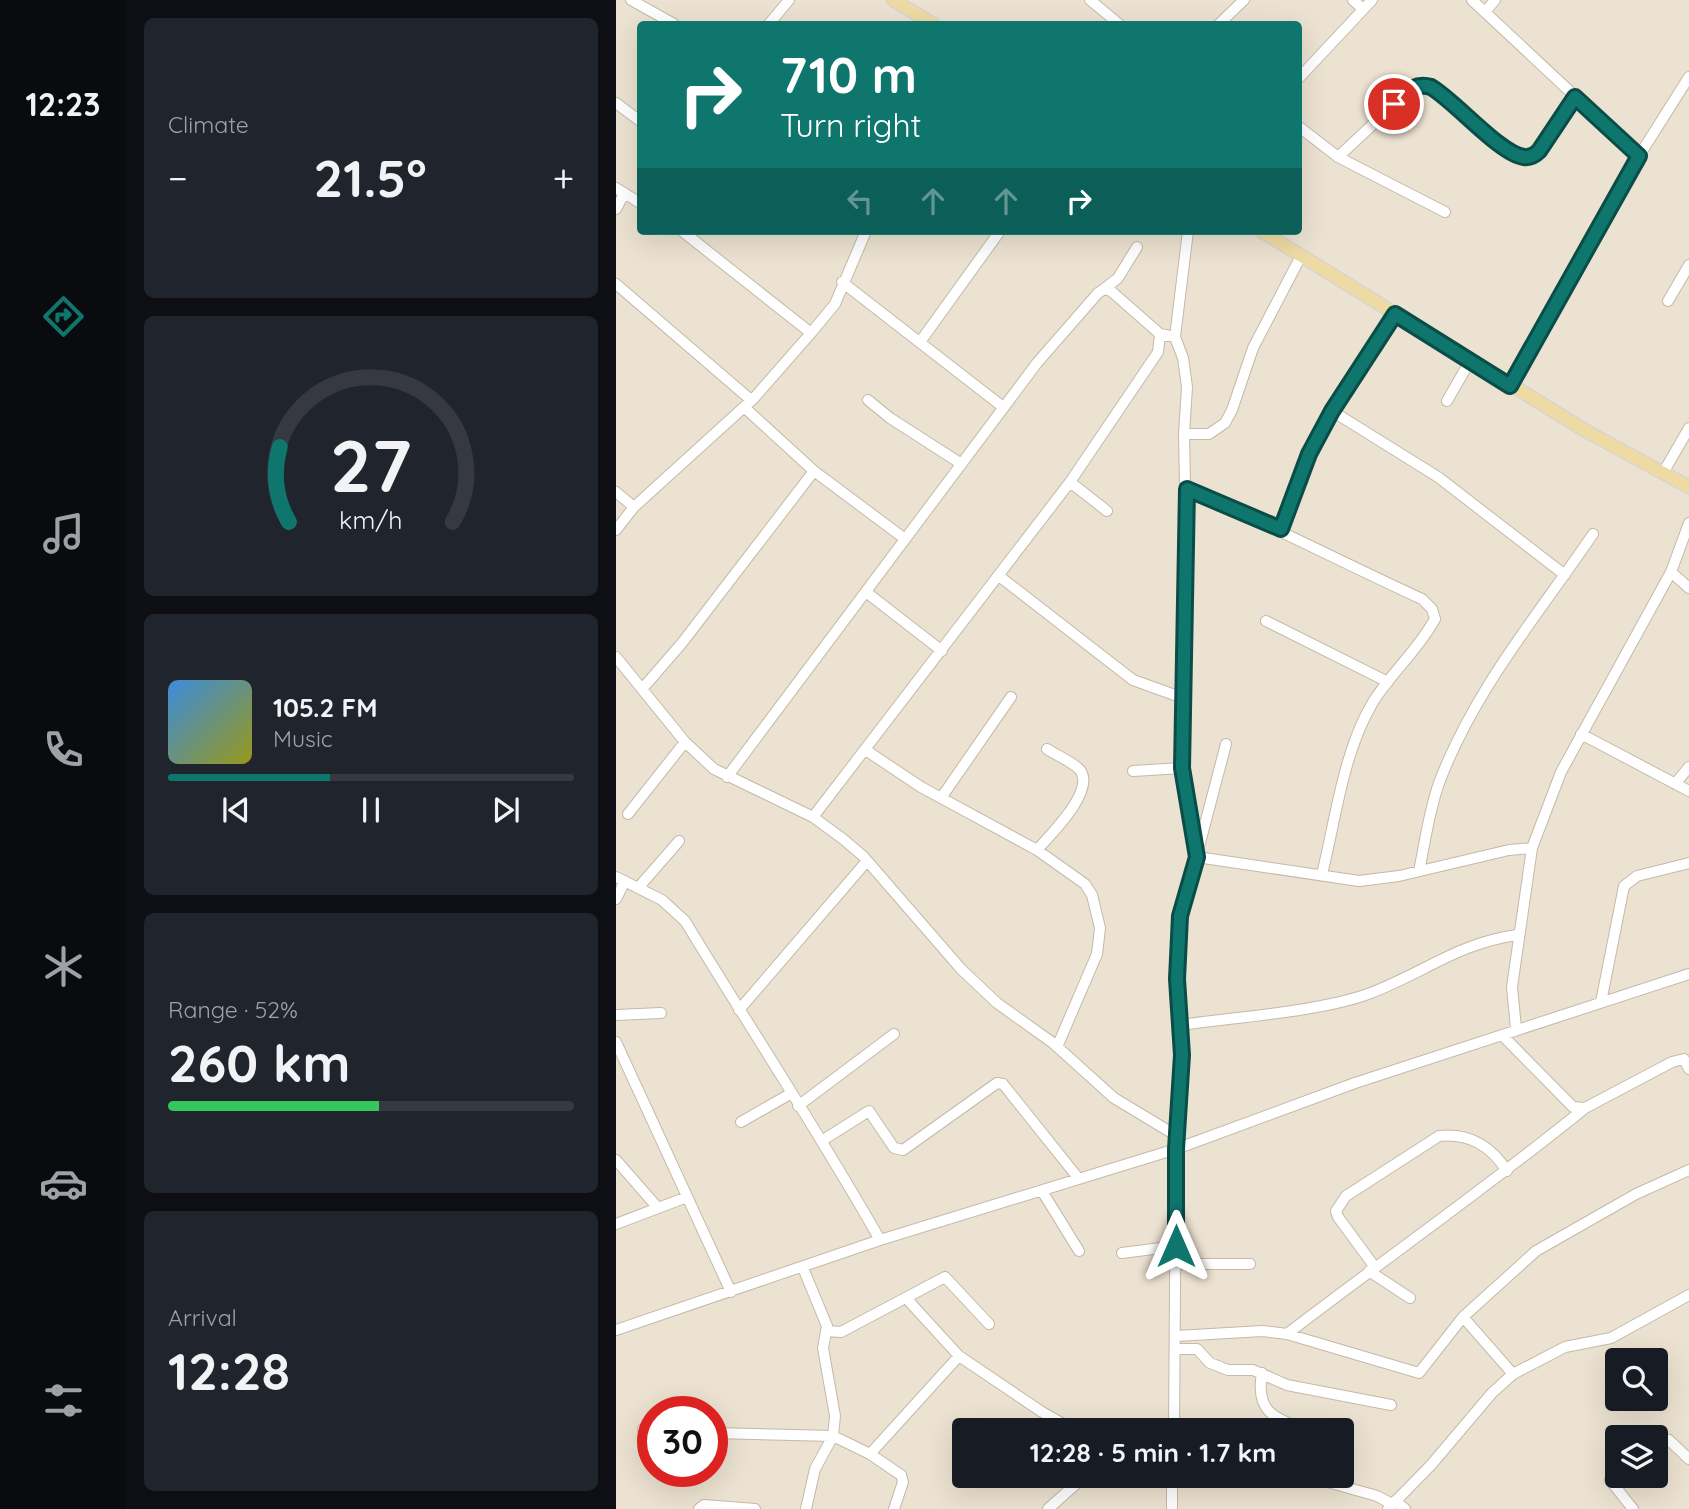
<!DOCTYPE html>
<html lang="en">
<head>
<meta charset="utf-8">
<style>
	:root { --surface:#171b24; --page:#20242c; --text:#f1f3f6; --muted:#9ea1a6; --line:#363941; --accent:#0f766e }
	body { margin:0; font-family:Quicksand,sans-serif; background:var(--page); color:var(--text); height:100vh; display:flex; flex-direction:column; font-size:26px; white-space:nowrap }
	* { box-sizing:border-box; margin:0 }
	p { font-size:23px; color:var(--muted) }
	.icon { flex:none; width:38px; height:38px; fill:none; stroke:currentColor; stroke-width:2; stroke-linecap:round; stroke-linejoin:round }
	.map { position:relative; flex:1; overflow:hidden }
	.side { display:flex; flex-direction:column; gap:18px; padding:18px; background:#0d0f14; width:490px }
	.side>* { flex:none }
	.banner { position:absolute; left:21px; top:21px; width:665px; height:214px; border-radius:7px; box-shadow:0 7px 28px #0002; background:#0f766e; color:#fff; overflow:hidden }
	.buttons { position:absolute; left:989px; top:1348px; display:grid; gap:14px }
	.buttons a { display:grid; place-items:center; width:63px; height:63px; border-radius:7px; background:var(--surface); box-shadow:0 7px 28px #0002; font-size:35px }
	.speed { position:absolute; left:21px; top:1396px; display:flex; gap:14px; font-size:35px; font-weight:700; text-align:center }
	.speed>* { display:grid; place-content:center; width:91px; height:91px; border-radius:50%; background:var(--surface); box-shadow:0 7px 28px #0002; line-height:1 }
	.speed .limit { border:10px solid #d22; background:#fff; color:#111 }
	.pin { position:absolute; display:grid; place-items:center; width:60px; height:60px; color:#fff; margin:-30px; border:4px solid #fff; border-radius:50%; box-shadow:0 2px 7px #0007 }
	.me { position:absolute; width:77px; margin:-38px; rotate:0deg; stroke-linejoin:round; filter:drop-shadow(0 0 5px #0008) }
	.turn { display:flex; align-items:center; gap:24px; height:147px; padding:0 28px; font-size:32px }
	.turn .icon { width:91px; height:91px; stroke-width:2.5 }
	.turn b { display:block; font-size:49px; line-height:60px }
	.lanes { display:flex; align-items:center; height:66px; padding:0 28px; background:#0003; justify-content:center; gap:35px; direction:ltr }
	.lanes .off { opacity:.35 }
	.big { font-size:52px; font-weight:700; line-height:1.1 }
	.side .widget { flex:1; display:flex; flex-direction:column; justify-content:center; gap:10px; min-width:0; padding:0 24px; border-radius:10px; background:var(--page) }
	.side .dial { align-items:center; gap:0 }
	.dial svg { height:182px; overflow:visible; fill:none; stroke:var(--line); stroke-width:7; stroke-linecap:round; text-anchor:middle }
	.dial text { fill:var(--text); stroke:none }
	.song { display:flex; align-items:center; gap:21px }
	.cover { width:84px; height:84px; border-radius:10px; background:linear-gradient(135deg,hsl(210 70% 55%),hsl(60 70% 35%)) }
	.played { height:7px; border-radius:4px; background:linear-gradient(90deg,var(--accent) 40%,var(--line) 40%) }
	.keys { display:flex; justify-content:space-around; direction:ltr }
	.heat { display:flex; justify-content:space-between; align-items:center; font-size:38px; direction:ltr }
	.charge { height:10px; border-radius:5px; background:linear-gradient(90deg,#34c759 52%,var(--line) 0) }
	.trip { position:absolute; left:336px; top:1418px; width:402px; height:70px; border-radius:7px; background:var(--surface); box-shadow:0 7px 28px #0002; font-weight:700; line-height:70px; text-align:center }
	main { display:flex; flex:1; min-height:0 }
	.tab-bar { display:flex; flex-direction:column; width:126px; justify-content:space-around; align-items:center; background:#090b0e; color:var(--muted) }
	.tab-bar .icon { width:49px; height:49px }
	.tab-bar .current { color:var(--accent) }
	.tab-bar b { font-size:32px; color:var(--text) }
	.map>svg:first-child { display:block }
	.residential { fill:#ece2d1; fill-rule:evenodd }
	.lines { fill:none; stroke-linecap:round; stroke-linejoin:round }
	.minor-casing { stroke:#c5b9a9; stroke-width:12 }
	.major-casing { stroke:#d9d4d1; stroke-width:15 }
	.minor { stroke:#fff; stroke-width:10 }
	.major { stroke:#eedba4; stroke-width:12 }
	.route-casing { stroke:#0a4d48; stroke-width:18 }
	.route { stroke:#0f766e; stroke-width:12 }
</style>
</head>
<body>
<main>
<nav class="tab-bar">
<b>12:23</b>
<svg class="icon current" aria-label="directions" viewBox="0 0 24 24"><path d="M12 3l9 9-9 9-9-9zM9 14v-3h6M13 9l2 2-2 2"/></svg>
<svg class="icon" aria-label="music" viewBox="0 0 24 24"><path d="M9 18V5l10-2v13"/><circle cx="6" cy="18" r="3"/><circle cx="16" cy="16" r="3"/></svg>
<svg class="icon" aria-label="phone" viewBox="0 0 24 24"><path d="M5 4h4l2 5-3 2q2 4 5 5l2-3 5 2v4C11 20 4 13 5 4z"/></svg>
<svg class="icon" aria-label="climate" viewBox="0 0 24 24"><path d="M12 3v18M4 7l16 10M4 17L20 7"/></svg>
<svg class="icon" aria-label="car" viewBox="0 0 24 24"><path d="M5 17H2v-5l4-1 3-4h7l3 4 3 1v5h-3M9 17h6M6 11h13"/><circle cx="7" cy="17" r="2"/><circle cx="17" cy="17" r="2"/></svg>
<svg class="icon" aria-label="filters" viewBox="0 0 24 24"><path d="M4 7h16M4 17h16"/><circle cx="9" cy="7" r="2"/><circle cx="15" cy="17" r="2"/></svg>
</nav>
<section class="side">
<div class="widget"><p>Climate</p>
<div class="heat"><a>−</a><b class="big">21.5°</b><a>+</a></div>
</div>
<div class="widget dial"><svg viewBox="0 0 100 80">
<path d="M14 69A42 42 0 1 1 86 69"/>
<path d="M14 69A42 42 0 0 1 10 36" stroke="#0f766e"/>
<text x="50" y="56" font-size="32" font-weight="700">27</text>
<text x="50" y="72" font-size="11">km/h</text>
</svg></div>
<div class="widget">
<div class="song"><i class="cover"></i><div><b>105.2 FM</b><p>Music</p></div></div>
<div class="played"></div>
<div class="keys"><svg class="icon" aria-label="previous" viewBox="0 0 24 24"><path d="M18 5L8 12l10 7zM5 5v14"/></svg><svg class="icon" aria-label="pause" viewBox="0 0 24 24"><path d="M8 5v14M16 5v14"/></svg><svg class="icon" aria-label="next" viewBox="0 0 24 24"><path d="M6 5l10 7-10 7zM19 5v14"/></svg></div>
</div>
<div class="widget"><p>Range · 52%</p><b class="big">260 km</b><div class="charge"></div></div>
<div class="widget"><p>Arrival</p><b class="big">12:28</b></div>
</section>
<div class="map">
<svg width="1073" height="1509" viewBox="0 0 1073 1509">
	<rect width="100%" height="100%" fill="#f8f2e3"/>
	<path class="residential" d="M 0,0 L 1073,0 L 1073,1509 L 0,1509 ZM 24,24 L 682,24 L 682,231 L 24,231 ZM 1001,1360 L 1040,1360 L 1040,1398 L 1001,1398 ZM 37,1412 L 96,1412 L 96,1472 L 37,1472 ZM 348,1430 L 726,1430 L 726,1475 L 348,1475 ZM 1001,1437 L 1040,1437 L 1040,1475 L 1001,1475 Z"/>
	<g class="lines">
		<defs>
			<path id="minor" d="M 15,0 L 58,24
				M 474,0 L 503,24
				M 737,0 L 747,9
				M 856,0 L 1023,156
				M 869,12 L 879,0
				M 153,24 L 173,0
				M 603,24 L 628,0
				M 682,79 L 756,0
				M 0,103 L 24,121
				M 682,126 L 722,157 L 829,212
				M 722,157 L 797,87 L 806,84 C 841,94 877,153 909,157 C 915,158 919,155 923,151 L 959,98
				M 0,188 L 24,203
				M 0,209 L 8,194
				M 66,231 L 195,333
				M 226,282 L 387,407
				M 0,284 L 135,400
				M 488,289 L 502,278 L 521,247
				M 1052,301 L 1073,265
				M 304,342 L 384,231
				M 894,386 L 1023,156 L 1073,77
				M 252,400 L 274,418 L 344,463
				M 831,401 L 854,361
				M 128,407 L 198,471 L 289,539
				M 716,411 L 822,477 L 949,575
				M 568,434 L 593,434 L 609,423 L 616,410 L 637,348 L 685,256
				M 1047,473 L 1073,428
				M 454,482 L 491,511
				M 571,489 C 651,523 727,563 806,599 L 816,609 L 819,619 C 802,650 775,673 757,702 C 727,752 720,818 706,874
				M 0,492 L 18,507
				M 665,529 L 693,455 L 716,411 L 779,314
				M 0,530 L 18,507 L 138,398 L 195,333 L 219,304 L 250,231
				M 1055,572 L 1073,588
				M 383,576 L 517,680 L 567,698
				M 250,592 L 326,651
				M 650,621 L 772,682
				M 0,657 L 69,742 L 98,769 L 197,817 L 227,839 L 247,856 L 345,969 L 381,1003 L 437,1043 L 498,1098 L 561,1136
				M 27,688 L 66,643 L 198,471
				M 965,734 L 1073,791
				M 251,751 L 305,787 L 421,850 L 469,884 L 476,895 L 484,928 L 481,954 L 441,1047
				M 517,771 L 566,768
				M 111,777 L 421,363 L 482,293 L 488,289 L 495,291 L 544,334 L 559,337
				M 1059,784 L 1073,767
				M 325,798 L 395,697
				M 12,814 L 69,742
				M 197,817 L 454,482 L 542,352 L 544,334
				M 584,843 L 610,744
				M 421,850 C 434,835 480,791 464,770 C 457,762 440,755 431,749
				M 581,857 L 743,881 L 783,876 L 893,850 L 916,848
				M 803,871 C 809,842 813,811 823,783 C 858,690 922,615 977,534
				M 0,877 L 46,900 L 69,921 C 134,1028 203,1132 264,1240
				M 22,888 L 63,841
				M 0,899 L 9,881
				M 985,1002 L 1008,886 L 1021,876 L 1073,863
				M 123,1010 L 251,861
				M 0,1015 L 45,1013
				M 565,1025 C 619,1017 702,1012 752,994 C 806,974 842,943 901,935
				M 900,1028 L 896,987 L 916,848 L 945,772 L 1055,572 L 1073,523
				M 886,1035 L 957,1107 L 969,1108 L 1056,1062 L 1068,1059 L 1073,1069
				M 0,1042 L 115,1292
				M 182,1106 L 278,1034
				M 125,1122 L 174,1094
				M 207,1140 L 253,1111 L 278,1148 L 287,1150 L 381,1083 L 387,1084 L 463,1179
				M 0,1160 L 42,1208
				M 426,1191 L 463,1251
				M 0,1224 L 71,1197
				M 506,1253 L 560,1246
				M 560,1264 L 634,1264
				M 758,1266 L 722,1217 L 720,1211 L 730,1196 L 823,1136 C 854,1133 875,1146 891,1171
				M 187,1268 L 211,1326 L 207,1348 L 219,1416 L 217,1436 L 199,1469 L 190,1509
				M 753,1271 L 794,1298
				M 290,1298 L 343,1356 L 426,1412 L 458,1430
				M 847,1317 L 897,1374
				M 0,1330 L 264,1240 L 560,1149 L 739,1083 L 1073,974
				M 211,1331 L 225,1332 L 329,1277 L 373,1324
				M 671,1334 C 770,1258 872,1187 969,1108
				M 560,1336 L 647,1331 L 671,1334 L 803,1373 L 847,1317 L 920,1251 L 1020,1194 L 1073,1170
				M 560,1349 L 581,1349 L 594,1363 L 612,1370 L 637,1370 L 671,1385 L 775,1405
				M 646,1373 C 639,1413 659,1419 693,1430
				M 27,1429 L 37,1430
				M 558,1430 L 560,1149 L 566,1055 L 561,979 L 564,916 L 581,857 L 566,768 L 571,587 L 568,434 L 571,387 L 567,358 L 559,337 L 572,231
				M 96,1433 L 217,1436 L 254,1454 L 285,1475 L 287,1482 L 278,1509
				M 1040,1438 L 1053,1440 L 1073,1459
				M 254,1454 L 343,1356
				M 1001,1466 L 994,1480 L 1017,1509
				M 556,1475 L 556,1509
				M 701,1479 L 761,1496 L 776,1504
				M 779,1501 L 789,1509
				M 83,1509 L 88,1505 L 139,1509
				M 432,1509 L 470,1475
				M 772,1509 L 815,1465 L 876,1393 L 897,1374 L 949,1347 L 995,1338 L 1073,1295"/>
			<path id="major" d="M 277,0 L 317,24
				M 645,231 L 970,431 L 1073,487"/>
		</defs>
		<use href="#minor" class="minor-casing"/>
		<use href="#major" class="major-casing"/>
		<use href="#minor" class="minor"/>
		<use href="#major" class="major"/>
	</g>
	<g class="lines">
		<defs>
			<path id="route" d="M 560,1246 L 560,1149 L 566,1055 L 561,979 L 564,916 L 581,857 L 566,768 L 571,489 L 665,529 L 693,454 L 716,411 L 779,314 L 894,386 L 1023,156 L 959,97 L 923,151 C 919,155 915,158 908,157 C 884,154 839,101 815,87 C 798,82 790,93 778,104"/>
		</defs>
		<use href="#route" class="route-casing"/>
		<use href="#route" class="route"/>
	</g>
</svg>
<div class="buttons">
<a><svg class="icon" aria-label="search" viewBox="0 0 24 24"><circle cx="10" cy="10" r="6"/><path d="M15 15l6 6"/></svg></a>
<a><svg class="icon" aria-label="layers" viewBox="0 0 24 24"><path d="M12 4l9 5-9 5-9-5zM3 14l9 5 9-5"/></svg></a>
</div>
<div class="speed"><div class="limit">30</div></div>
<div class="pin" style="left:778px;top:104px;background:#d93025"><svg class="icon" aria-label="arrive" viewBox="0 0 24 24"><path d="M6 21V4h12l-3 4 3 4H6"/></svg></div>
<svg class="me" style="left:560px;top:1246px" viewBox="-20 -20 40 40"><path d="M0-17L14 15 0 8-14 15z" fill="#0f766e" stroke="#fff" stroke-width="4"/></svg>
<div class="trip">12:28 · 5 min · 1.7 km</div>
<div class="banner">
<div class="turn"><svg class="icon" aria-label="right" viewBox="0 0 24 24"><path d="M7 20v-9h11M14 6l5 5-5 5"/></svg><div><b>710 m</b>Turn right</div></div>
<div class="lanes"><svg class="icon off" aria-label="left" viewBox="0 0 24 24"><path d="M17 20v-9H6M10 6l-5 5 5 5"/></svg><svg class="icon off" aria-label="ahead" viewBox="0 0 24 24"><path d="M12 20V5M6 11l6-6 6 6"/></svg><svg class="icon off" aria-label="ahead" viewBox="0 0 24 24"><path d="M12 20V5M6 11l6-6 6 6"/></svg><svg class="icon" aria-label="right" viewBox="0 0 24 24"><path d="M7 20v-9h11M14 6l5 5-5 5"/></svg></div>
</div>
</div>
</main>
</body>
</html>
